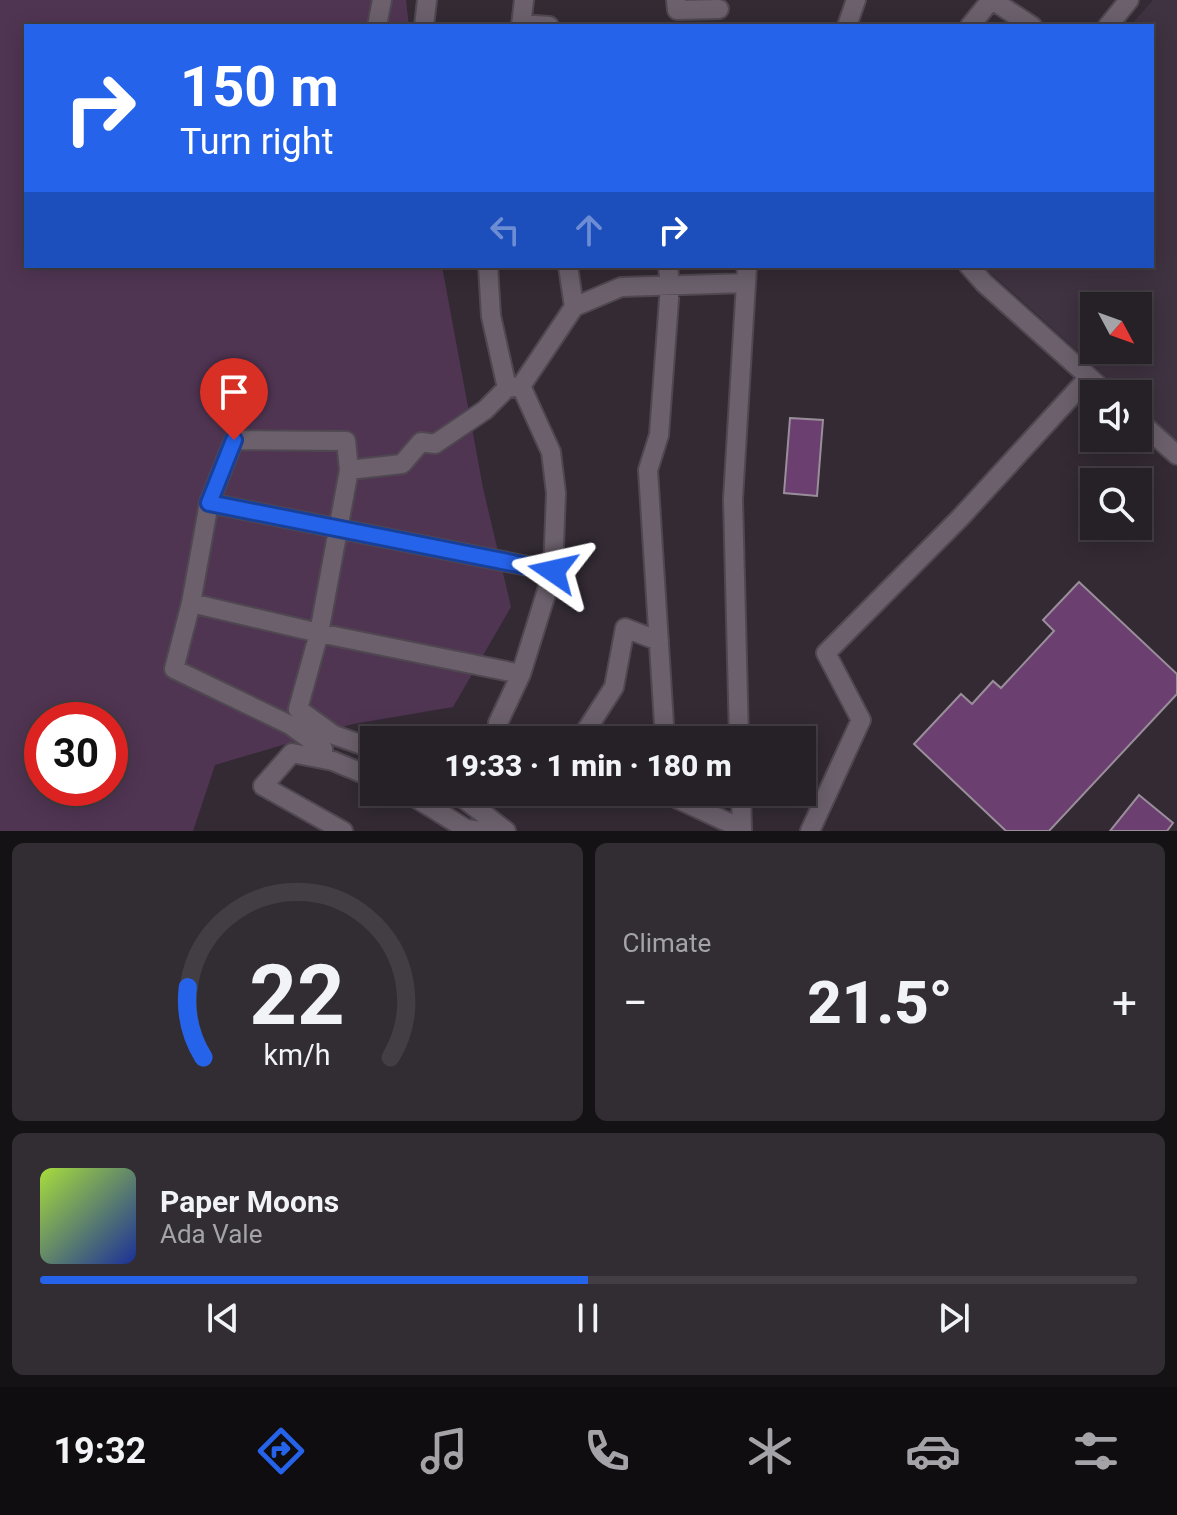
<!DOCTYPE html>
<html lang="en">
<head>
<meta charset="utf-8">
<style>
	:root { --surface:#262027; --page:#322d33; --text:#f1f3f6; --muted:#a4a3a7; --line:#423e44; --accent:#2563eb }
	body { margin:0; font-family:Roboto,sans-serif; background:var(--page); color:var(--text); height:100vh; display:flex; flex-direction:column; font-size:30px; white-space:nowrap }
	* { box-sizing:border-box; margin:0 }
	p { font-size:26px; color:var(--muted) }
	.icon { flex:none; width:44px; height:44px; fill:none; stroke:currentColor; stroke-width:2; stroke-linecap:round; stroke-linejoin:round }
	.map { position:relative; height:831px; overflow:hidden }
	.panel { display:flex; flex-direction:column; gap:12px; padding:12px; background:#151215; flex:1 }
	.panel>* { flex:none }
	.guide { position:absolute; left:24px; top:24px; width:1130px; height:244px; border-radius:0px; box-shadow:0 4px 20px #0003,0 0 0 2px var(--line); background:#2563eb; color:#fff; overflow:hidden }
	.needle { width:52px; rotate:131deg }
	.buttons { position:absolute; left:1080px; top:292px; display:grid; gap:16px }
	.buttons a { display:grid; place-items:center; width:72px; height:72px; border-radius:0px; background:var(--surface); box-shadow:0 4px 20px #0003,0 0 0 2px var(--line); font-size:40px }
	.speed { position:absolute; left:24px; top:702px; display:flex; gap:16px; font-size:40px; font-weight:700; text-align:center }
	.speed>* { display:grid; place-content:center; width:104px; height:104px; border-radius:50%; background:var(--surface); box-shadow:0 4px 20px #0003,0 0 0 2px var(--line); line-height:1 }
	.speed .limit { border:12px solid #d22; background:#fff; color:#111 }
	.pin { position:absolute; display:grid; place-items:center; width:68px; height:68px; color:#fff; margin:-82px -34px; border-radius:50% 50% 50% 0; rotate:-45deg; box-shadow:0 0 8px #0007 }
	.pin .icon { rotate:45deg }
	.me { position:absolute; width:88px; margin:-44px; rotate:281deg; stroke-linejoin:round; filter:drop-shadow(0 0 6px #0008) }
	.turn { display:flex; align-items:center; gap:28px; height:168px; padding:0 24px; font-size:36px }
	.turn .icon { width:104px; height:104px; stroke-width:2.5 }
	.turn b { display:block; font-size:56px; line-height:68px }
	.lanes { display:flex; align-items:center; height:76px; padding:0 24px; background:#0003; justify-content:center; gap:40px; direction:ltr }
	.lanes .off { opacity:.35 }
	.big { font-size:60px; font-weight:800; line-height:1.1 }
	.panel .widget { flex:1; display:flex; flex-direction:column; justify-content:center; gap:12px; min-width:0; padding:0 28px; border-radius:12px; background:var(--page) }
	.panel .dial { align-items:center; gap:0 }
	.dial svg { height:208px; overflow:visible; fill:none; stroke:var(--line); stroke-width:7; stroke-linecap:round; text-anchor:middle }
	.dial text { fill:var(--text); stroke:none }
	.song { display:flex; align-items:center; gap:24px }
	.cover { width:96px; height:96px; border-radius:12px; background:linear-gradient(135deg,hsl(80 70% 55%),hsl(230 70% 35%)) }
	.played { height:8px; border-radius:4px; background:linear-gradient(90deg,var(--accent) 50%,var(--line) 50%) }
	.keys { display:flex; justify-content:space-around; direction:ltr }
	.heat { display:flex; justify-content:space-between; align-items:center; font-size:44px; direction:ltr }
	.panel .tiles { flex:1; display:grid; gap:12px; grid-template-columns:1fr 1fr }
	.widget:last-child { grid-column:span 2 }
	.trip { position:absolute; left:360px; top:726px; width:456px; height:80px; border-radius:0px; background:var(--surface); box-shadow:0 4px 20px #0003,0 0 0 2px var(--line); font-weight:800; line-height:80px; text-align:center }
	.tabs { display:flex; height:128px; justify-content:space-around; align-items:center; background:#0f0d10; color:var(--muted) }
	.tabs .icon { width:56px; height:56px }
	.tabs .active { color:var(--accent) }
	.tabs b { font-size:36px; color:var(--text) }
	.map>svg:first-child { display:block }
	.built { fill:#3f3241; fill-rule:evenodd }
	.green { fill:#503553; fill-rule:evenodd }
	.building { fill:#6b4070; stroke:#998e9a; stroke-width:2 }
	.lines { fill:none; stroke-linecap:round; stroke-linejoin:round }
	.minor-casing { stroke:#504851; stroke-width:22 }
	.minor { stroke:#6b606c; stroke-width:18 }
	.route-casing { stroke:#184099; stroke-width:20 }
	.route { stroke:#2563eb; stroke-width:14 }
</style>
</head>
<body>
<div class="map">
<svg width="1177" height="831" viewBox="0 0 1177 831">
	<rect width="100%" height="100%" fill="#332a34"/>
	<path class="built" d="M 1153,0 L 1177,0 L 1177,441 L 1138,406 L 1138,394 L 1125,394 L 983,266 L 1152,266 L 1152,26 L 1130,26 ZM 1094,306 L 1138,306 L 1138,350 L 1094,350 Z"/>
	<path class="green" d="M 0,0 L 406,0 L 409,26 L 26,26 L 26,266 L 442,266 L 483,488 L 511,607 L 453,707 L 353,724 L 215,765 L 193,831 L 0,831 ZM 42,720 L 110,720 L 110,788 L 42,788 Z"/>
	<path class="building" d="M 790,418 L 823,420 L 817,496 L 784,493 Z
		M 1079,582 L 1177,674 L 1177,694 L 1049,831 L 1006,831 L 914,744 L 961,694 L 972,704 L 993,681 L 1001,688 L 1054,631 L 1043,620 Z
		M 1139,795 L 1173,823 L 1167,831 L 1110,831 Z"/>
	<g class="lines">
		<defs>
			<path id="minor" d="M 676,0 L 677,10 L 719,9
				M 992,0 L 1032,26
				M 521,24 L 549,26
				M 377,26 L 382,0
				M 424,26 L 427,0
				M 521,26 L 524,0
				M 847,26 L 856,0
				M 970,26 L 991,0
				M 1108,26 L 1129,0
				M 488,266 L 491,316 L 507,388 L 521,386 L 574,307 L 621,287 L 746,283
				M 568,266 L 574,307
				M 969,266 L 984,283 L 1108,394
				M 1138,420 L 1177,455
				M 349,470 L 402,464 L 421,442 L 435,444 L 485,410 L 507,388
				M 209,503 L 553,571
				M 191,603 L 319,633 L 521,674
				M 498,740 L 498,723 L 521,674 L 553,571 L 556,493 L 551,452 L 521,386
				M 580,740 L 614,687 L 625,628 L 659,641
				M 665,740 L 648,470 L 659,435 L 670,286 L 668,266
				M 739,740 L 733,499 L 747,266
				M 323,759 L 323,749 L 290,725 L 174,669 L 191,603 L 209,503 L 234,440 L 346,441 L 349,470 L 319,633 L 298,709 L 334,735 L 374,749
				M 406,792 L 466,829 L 482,831
				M 455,792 L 506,831
				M 593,792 L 665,793 L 742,829
				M 741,792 L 742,831
				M 343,831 L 263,786 L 292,753 L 333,761 L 374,778
				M 810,831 L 861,720 L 826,653 L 960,518 L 1089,377"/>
		</defs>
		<use href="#minor" class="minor-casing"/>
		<use href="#minor" class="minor"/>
	</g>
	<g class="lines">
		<defs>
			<path id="route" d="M 234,440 L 209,503 L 553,571"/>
		</defs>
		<use href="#route" class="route-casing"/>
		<use href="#route" class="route"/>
	</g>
</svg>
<div class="buttons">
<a><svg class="needle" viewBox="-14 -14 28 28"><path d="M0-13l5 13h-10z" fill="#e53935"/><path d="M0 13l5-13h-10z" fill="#a4a3a7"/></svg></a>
<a><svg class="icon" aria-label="sound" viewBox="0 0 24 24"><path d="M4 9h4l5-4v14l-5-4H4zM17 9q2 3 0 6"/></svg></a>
<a><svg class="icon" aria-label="search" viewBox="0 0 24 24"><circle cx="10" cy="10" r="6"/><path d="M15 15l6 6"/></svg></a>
</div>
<div class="speed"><div class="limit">30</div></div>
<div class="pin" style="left:234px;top:440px;background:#d93025"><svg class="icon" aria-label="arrive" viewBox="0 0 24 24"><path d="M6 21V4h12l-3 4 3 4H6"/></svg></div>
<svg class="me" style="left:553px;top:571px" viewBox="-20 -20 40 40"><path d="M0-17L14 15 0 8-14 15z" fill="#2563eb" stroke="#fff" stroke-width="4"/></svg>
<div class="trip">19:33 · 1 min · 180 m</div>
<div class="guide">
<div class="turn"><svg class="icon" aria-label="right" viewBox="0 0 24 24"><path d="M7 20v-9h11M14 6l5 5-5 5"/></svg><div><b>150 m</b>Turn right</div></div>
<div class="lanes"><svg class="icon off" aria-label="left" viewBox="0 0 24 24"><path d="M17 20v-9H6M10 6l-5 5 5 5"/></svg><svg class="icon off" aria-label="ahead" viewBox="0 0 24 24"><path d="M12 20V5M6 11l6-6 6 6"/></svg><svg class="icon" aria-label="right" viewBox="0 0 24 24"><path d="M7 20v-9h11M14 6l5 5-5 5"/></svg></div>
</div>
</div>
<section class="panel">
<div class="tiles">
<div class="widget dial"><svg viewBox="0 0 100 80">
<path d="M14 69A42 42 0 1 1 86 69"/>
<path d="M14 69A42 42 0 0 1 8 42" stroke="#2563eb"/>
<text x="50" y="56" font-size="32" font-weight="700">22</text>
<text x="50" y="72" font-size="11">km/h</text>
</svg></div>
<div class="widget"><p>Climate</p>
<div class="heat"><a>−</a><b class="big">21.5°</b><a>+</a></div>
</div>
<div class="widget">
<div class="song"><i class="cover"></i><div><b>Paper Moons</b><p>Ada Vale</p></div></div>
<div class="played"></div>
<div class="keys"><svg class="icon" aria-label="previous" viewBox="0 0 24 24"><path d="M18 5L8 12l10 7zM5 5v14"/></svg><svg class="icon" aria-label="pause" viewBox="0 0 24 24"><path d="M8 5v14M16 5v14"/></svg><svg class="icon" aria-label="next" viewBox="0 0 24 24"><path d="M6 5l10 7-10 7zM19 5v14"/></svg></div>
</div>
</div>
</section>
<nav class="tabs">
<b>19:32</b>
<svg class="icon active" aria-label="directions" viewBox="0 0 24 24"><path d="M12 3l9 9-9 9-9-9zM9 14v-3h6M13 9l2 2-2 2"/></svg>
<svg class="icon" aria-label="music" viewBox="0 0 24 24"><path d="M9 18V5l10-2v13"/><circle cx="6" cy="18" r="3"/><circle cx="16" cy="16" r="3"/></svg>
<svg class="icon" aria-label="phone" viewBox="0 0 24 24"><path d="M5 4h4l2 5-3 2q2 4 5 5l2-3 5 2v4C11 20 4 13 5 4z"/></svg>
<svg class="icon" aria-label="climate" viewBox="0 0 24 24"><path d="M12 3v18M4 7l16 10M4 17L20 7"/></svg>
<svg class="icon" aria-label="car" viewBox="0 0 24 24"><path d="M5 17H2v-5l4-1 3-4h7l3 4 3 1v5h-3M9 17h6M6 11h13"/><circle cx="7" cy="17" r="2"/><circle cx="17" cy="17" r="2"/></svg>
<svg class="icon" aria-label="filters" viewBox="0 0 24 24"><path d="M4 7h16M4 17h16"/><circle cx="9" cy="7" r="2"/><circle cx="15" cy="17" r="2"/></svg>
</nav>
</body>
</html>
